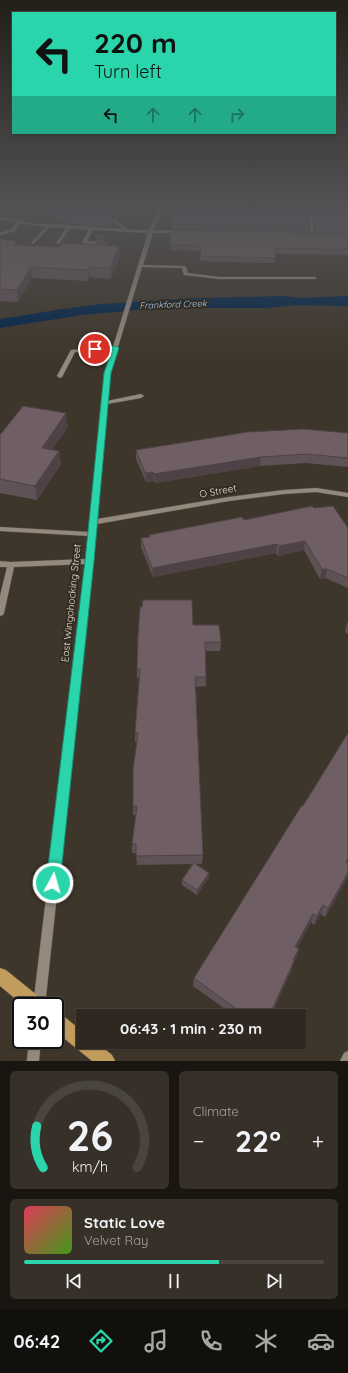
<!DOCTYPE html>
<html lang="en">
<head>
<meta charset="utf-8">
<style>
	:root { --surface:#2e2820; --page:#363029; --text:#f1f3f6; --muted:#a7a6a5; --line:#49443e; --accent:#2bd5ac }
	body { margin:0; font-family:Quicksand,sans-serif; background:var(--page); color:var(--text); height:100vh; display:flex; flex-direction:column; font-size:15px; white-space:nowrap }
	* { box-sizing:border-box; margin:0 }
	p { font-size:13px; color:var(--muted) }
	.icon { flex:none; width:22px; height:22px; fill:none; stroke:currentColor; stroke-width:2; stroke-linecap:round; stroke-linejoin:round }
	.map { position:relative; height:1061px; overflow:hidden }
	.sheet { display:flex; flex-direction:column; gap:10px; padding:10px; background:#191612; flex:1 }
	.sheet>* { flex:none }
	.hud { position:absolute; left:12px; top:12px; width:324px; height:122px; border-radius:0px; box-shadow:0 1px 3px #0004,0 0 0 1px var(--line); background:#2bd5ac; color:#111; overflow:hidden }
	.speed { position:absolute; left:12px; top:997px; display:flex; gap:8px; font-size:20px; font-weight:700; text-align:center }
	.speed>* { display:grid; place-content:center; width:52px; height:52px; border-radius:50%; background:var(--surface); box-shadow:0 1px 3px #0004,0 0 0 1px var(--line); line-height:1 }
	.speed .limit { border:2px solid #111; border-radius:6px; background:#fff; color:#111 }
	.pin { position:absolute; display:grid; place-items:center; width:34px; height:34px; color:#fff; margin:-17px; border:2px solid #fff; border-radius:50%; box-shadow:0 1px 4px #0007 }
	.me { position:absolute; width:44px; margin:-22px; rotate:6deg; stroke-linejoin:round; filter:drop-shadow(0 0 3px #0008) }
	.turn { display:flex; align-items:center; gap:14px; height:84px; padding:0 16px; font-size:18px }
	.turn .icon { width:52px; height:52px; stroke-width:2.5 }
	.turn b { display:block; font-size:28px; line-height:34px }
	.lanes { display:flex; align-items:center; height:38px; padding:0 16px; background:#0003; justify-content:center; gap:20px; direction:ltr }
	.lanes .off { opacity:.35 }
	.big { font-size:30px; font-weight:700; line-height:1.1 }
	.sheet .tile { flex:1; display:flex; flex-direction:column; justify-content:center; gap:6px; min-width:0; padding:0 14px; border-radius:6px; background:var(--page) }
	.sheet .dial { align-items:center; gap:0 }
	.dial svg { height:104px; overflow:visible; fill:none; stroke:var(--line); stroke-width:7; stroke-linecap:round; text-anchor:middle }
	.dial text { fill:var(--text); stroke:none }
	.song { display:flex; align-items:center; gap:12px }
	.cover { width:48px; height:48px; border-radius:6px; background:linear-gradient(135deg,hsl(350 70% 55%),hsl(100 70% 35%)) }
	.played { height:4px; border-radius:2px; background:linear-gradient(90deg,var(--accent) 65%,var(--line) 65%) }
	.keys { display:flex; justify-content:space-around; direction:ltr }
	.heat { display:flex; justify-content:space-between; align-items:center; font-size:22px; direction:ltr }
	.sheet .tiles { flex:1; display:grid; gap:10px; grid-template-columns:1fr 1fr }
	.tile:last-child { grid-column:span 2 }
	.trip { position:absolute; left:76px; top:1009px; width:230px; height:40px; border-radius:0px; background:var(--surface); box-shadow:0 1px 3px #0004,0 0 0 1px var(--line); font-weight:700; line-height:40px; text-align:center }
	.tab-bar { display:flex; height:64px; justify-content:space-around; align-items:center; background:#12100d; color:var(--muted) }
	.tab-bar .icon { width:28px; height:28px }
	.tab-bar .selected { color:var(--accent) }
	.tab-bar b { font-size:18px; color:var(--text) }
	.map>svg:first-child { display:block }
	.water { fill:#00254a }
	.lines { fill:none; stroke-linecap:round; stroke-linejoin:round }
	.minor-casing { stroke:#595349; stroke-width:1 }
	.major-casing { stroke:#595349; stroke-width:1 }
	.minor { fill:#938a7d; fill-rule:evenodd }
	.major { fill:#c29c5b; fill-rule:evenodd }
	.wall { fill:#5f5256 }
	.shaded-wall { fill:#4e4246 }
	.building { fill:#6f5f64; stroke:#4e4246 }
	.route { fill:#2bd5ac; stroke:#1c8a70 }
	.labels { text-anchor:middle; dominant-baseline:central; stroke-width:4; stroke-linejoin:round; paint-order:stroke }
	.far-water-label { font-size:9px; font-style:italic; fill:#a0c9f7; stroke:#332c21 }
	.street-label { font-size:10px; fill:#e0dbd4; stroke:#332c21 }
</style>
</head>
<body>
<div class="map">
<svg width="348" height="1061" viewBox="0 0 348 1061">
	<rect width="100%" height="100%" fill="#3e362b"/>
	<path class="water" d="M 285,296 L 298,298 L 348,296 L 348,306 L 298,305 L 266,308 L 160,308 L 82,315 L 0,328 L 0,319 L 63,309 L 102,304 L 193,298 Z"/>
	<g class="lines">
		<defs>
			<path id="minor" d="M 95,210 L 100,210 L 130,230 L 149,230 L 159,210 L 163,210 L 153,230 L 182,231 L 182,233 L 153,233 L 143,265 L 184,266 L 186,267 L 188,273 L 219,277 L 315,277 L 317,278 L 315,279 L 219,279 L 184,275 L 182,268 L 142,267 L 118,347 L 119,348 L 117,349 L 110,373 L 107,401 L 141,394 L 144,396 L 141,398 L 107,404 L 97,519 L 229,497 L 284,490 L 316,488 L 348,493 L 348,497 L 316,492 L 284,494 L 229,501 L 97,524 L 45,1006 L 33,1006 L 86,564 L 14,567 L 4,613 L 3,615 L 0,616 L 0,596 L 7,567 L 0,567 L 0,561 L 11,562 L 87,559 L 89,536 L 0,531 L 0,527 L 89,532 L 104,373 L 112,350 L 75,352 L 62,377 L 60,378 L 57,376 L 71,350 L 113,347 L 148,233 L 93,230 L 87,241 L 106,243 L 107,244 L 105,245 L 83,243 L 82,242 L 89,230 L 70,228 L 59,244 L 58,244 L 56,243 L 66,228 L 50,227 L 33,244 L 31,243 L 32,242 L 46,227 L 19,223 L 15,231 L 0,235 L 0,233 L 12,229 L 16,222 L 0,219 L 0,217 L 36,224 L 50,224 L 124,229 Z
				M 307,210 L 311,210 L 314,236 L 311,235 Z
				M 29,1040 L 41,1040 L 39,1061 L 27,1061 Z
				M 348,1051 L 348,1061 L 340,1061 L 344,1053 Z"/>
			<path id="major" d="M 0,968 L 6,970 L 43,1000 L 45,1006 L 24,1006 L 0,986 Z
				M 55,1012 L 61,1014 L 83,1032 L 83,1042 L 96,1042 L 112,1055 L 115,1061 L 92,1061 L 55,1031 Z"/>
		</defs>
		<use href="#minor" class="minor-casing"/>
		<use href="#major" class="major-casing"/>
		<use href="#minor" class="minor"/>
		<use href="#major" class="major"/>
	</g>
	<path class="wall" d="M 40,210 L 100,210 L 113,218 L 113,224 L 112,227 L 61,223 Z
		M 103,210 L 157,210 L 115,218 Z
		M 311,210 L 348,210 L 348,255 L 275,254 L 275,263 L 200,261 L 200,251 L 170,250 L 170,245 L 297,232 L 172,229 L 172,224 L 310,227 L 309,232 L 316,233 Z
		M 96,235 L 104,235 L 105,245 L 119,246 L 120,256 L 111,279 L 89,277 L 88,281 L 32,278 L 18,302 L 0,301 L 0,239 L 17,245 L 60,247 L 96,244 Z
		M 68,427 L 52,449 L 59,451 L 61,464 L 37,500 L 0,493 L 0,435 Z
		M 348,433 L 348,467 L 306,463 L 260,466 L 155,483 L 154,481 L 146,482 L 136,459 L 136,450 Z
		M 314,508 L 348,528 L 348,588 L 325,578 L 320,579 L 304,550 L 278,556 L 276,553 L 153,577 L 141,547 L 141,538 L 149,537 L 149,535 Z
		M 348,621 L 348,634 L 345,632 L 347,623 Z
		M 193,625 L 221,642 L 220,651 L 205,651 L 206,677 L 206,686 L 196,687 L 203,855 L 202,864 L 196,864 L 209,877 L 197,895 L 182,885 L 182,880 L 192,864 L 137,865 L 136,853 L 132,853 L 132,844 L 136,815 L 133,815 L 133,806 L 137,743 L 135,742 L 135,733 L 139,678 L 137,678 L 137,669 Z
		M 303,806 L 348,861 L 347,863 L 348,863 L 348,876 L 334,902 L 325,917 L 321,914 L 314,925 L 311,922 L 297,948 L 297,957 L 293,964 L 292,969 L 271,1016 L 235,1016 L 193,986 L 194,978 Z"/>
	<path class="shaded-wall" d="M 131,210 L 157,210 L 115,218 L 115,213 Z
		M 113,218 L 113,224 L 112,227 L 112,221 Z
		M 104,235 L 105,246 L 103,250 L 103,239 Z
		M 119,246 L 120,256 L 111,279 L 110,268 Z
		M 31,267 L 32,278 L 18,302 L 17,290 Z
		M 89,267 L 89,277 L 88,281 L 87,270 Z
		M 66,413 L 68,427 L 44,461 L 42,448 Z
		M 59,451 L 61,464 L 37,500 L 35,486 Z
		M 261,457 L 260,466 L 155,483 L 154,474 Z
		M 153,472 L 154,481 L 146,482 L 145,473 Z
		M 305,541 L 304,550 L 278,556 L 279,546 Z
		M 277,544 L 276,553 L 153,577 L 152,568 Z
		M 322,569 L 327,569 L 325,578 L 320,579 Z
		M 348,872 L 348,876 L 334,902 L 325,917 L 328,908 Z
		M 209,873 L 209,877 L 197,895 L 197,890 Z
		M 323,905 L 321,914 L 314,925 L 317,916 Z
		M 313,914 L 311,922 L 293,955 L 295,947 Z
		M 299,949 L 297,957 L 293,964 L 292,969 L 271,1016 L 270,1016 L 293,960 Z"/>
	<path class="building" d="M 48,210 L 100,210 L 113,218 L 112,221 L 60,218 Z
		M 110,210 L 131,210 L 115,213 Z
		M 175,210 L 307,210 L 310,227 L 172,224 Z
		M 313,210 L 348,210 L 348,228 L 317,227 Z
		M 171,230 L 348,233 L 348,249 L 274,248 L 276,258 L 200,256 L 201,246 L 170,245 Z
		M 96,235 L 104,235 L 103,239 Z
		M 0,239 L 17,241 L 14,245 L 60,247 L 62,243 L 119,246 L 110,268 L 89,267 L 87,270 L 31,267 L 17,290 L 0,289 Z
		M 23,406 L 66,413 L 42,448 L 59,451 L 35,486 L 0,479 L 0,435 Z
		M 303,429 L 348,433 L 348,458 L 307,454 L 261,457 L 154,474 L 153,472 L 145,473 L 136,450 L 248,432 Z
		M 312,506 L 314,508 L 333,506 L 348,528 L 348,578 L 327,569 L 322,569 L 305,541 L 279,546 L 277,544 L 152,568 L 141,538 L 150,537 L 149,535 L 195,526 L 242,517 L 244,520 Z
		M 143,600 L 192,600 L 193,625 L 219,625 L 221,642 L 205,642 L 206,677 L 195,677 L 203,855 L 136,856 L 136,844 L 132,844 L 137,806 L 133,806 L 133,769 L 138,733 L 135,733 L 140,669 L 137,669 L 138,636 L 140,607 L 142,607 Z
		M 348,733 L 348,858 L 346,862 L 348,863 L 348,872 L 336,894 L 328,908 L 323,905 L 317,916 L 313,914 L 295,947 L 299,949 L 293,960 L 294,961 L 270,1014 L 265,1011 L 262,1016 L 246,1016 L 194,978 L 302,805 L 303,806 Z
		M 194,863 L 209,873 L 197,890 L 182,880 Z"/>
	<linearGradient id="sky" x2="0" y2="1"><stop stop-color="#221e18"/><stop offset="0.58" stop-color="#525255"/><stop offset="1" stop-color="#525255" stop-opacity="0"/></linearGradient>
	<rect width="348" height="359" fill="url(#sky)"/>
	<path class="route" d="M 116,346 L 119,348 L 111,373 L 94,561 L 60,883 L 58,888 L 53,890 L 48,888 L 46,883 L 85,561 L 104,373 L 112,350 L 95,351 L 92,349 L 95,347 Z"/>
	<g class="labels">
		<g class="far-water-label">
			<text transform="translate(173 304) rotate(-2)">Frankford Creek</text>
		</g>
		<g class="street-label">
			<text transform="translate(218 491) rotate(-10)">O Street</text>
			<text transform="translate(71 603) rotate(-84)">East Wingohocking Street</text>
		</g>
	</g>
</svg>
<div class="speed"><div class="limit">30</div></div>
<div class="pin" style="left:95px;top:349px;background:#d93025"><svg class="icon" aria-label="arrive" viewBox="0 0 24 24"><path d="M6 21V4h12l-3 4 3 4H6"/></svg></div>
<svg class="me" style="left:53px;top:883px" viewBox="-20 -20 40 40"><circle r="17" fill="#2bd5ac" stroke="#fff" stroke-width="3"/><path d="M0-11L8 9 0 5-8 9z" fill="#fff"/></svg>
<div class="trip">06:43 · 1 min · 230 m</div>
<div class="hud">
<div class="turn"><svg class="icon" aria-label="left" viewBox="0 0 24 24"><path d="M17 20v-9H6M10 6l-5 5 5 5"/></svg><div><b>220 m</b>Turn left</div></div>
<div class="lanes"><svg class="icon" aria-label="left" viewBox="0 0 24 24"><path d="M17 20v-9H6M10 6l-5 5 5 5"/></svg><svg class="icon off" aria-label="ahead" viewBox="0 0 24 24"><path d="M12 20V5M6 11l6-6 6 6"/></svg><svg class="icon off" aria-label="ahead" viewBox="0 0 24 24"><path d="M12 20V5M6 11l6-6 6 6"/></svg><svg class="icon off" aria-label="right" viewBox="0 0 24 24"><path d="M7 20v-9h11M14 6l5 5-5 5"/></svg></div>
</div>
</div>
<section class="sheet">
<div class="tiles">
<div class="tile dial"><svg viewBox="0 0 100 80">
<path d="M14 69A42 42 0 1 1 86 69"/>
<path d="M14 69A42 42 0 0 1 9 37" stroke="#2bd5ac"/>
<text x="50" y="56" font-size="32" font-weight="700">26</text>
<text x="50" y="72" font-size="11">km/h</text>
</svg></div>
<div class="tile"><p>Climate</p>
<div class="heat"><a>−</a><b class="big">22°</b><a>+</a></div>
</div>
<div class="tile">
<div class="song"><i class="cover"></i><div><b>Static Love</b><p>Velvet Ray</p></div></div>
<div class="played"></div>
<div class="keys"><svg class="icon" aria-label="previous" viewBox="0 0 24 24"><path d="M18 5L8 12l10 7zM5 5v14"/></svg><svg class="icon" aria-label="pause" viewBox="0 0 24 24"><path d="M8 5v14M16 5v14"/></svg><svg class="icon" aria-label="next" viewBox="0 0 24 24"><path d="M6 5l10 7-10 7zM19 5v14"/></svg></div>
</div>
</div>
</section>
<nav class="tab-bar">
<b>06:42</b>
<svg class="icon selected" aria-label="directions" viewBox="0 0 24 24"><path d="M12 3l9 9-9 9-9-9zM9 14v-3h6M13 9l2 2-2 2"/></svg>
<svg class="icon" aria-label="music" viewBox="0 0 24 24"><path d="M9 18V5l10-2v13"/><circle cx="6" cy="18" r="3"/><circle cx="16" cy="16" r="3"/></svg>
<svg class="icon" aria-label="phone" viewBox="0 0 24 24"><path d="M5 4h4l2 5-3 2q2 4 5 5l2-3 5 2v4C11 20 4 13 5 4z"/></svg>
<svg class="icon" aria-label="climate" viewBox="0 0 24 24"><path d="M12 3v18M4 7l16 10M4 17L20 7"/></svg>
<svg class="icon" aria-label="car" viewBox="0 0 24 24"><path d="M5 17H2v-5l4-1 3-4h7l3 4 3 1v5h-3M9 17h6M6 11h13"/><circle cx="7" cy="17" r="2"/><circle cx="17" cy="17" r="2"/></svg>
</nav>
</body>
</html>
